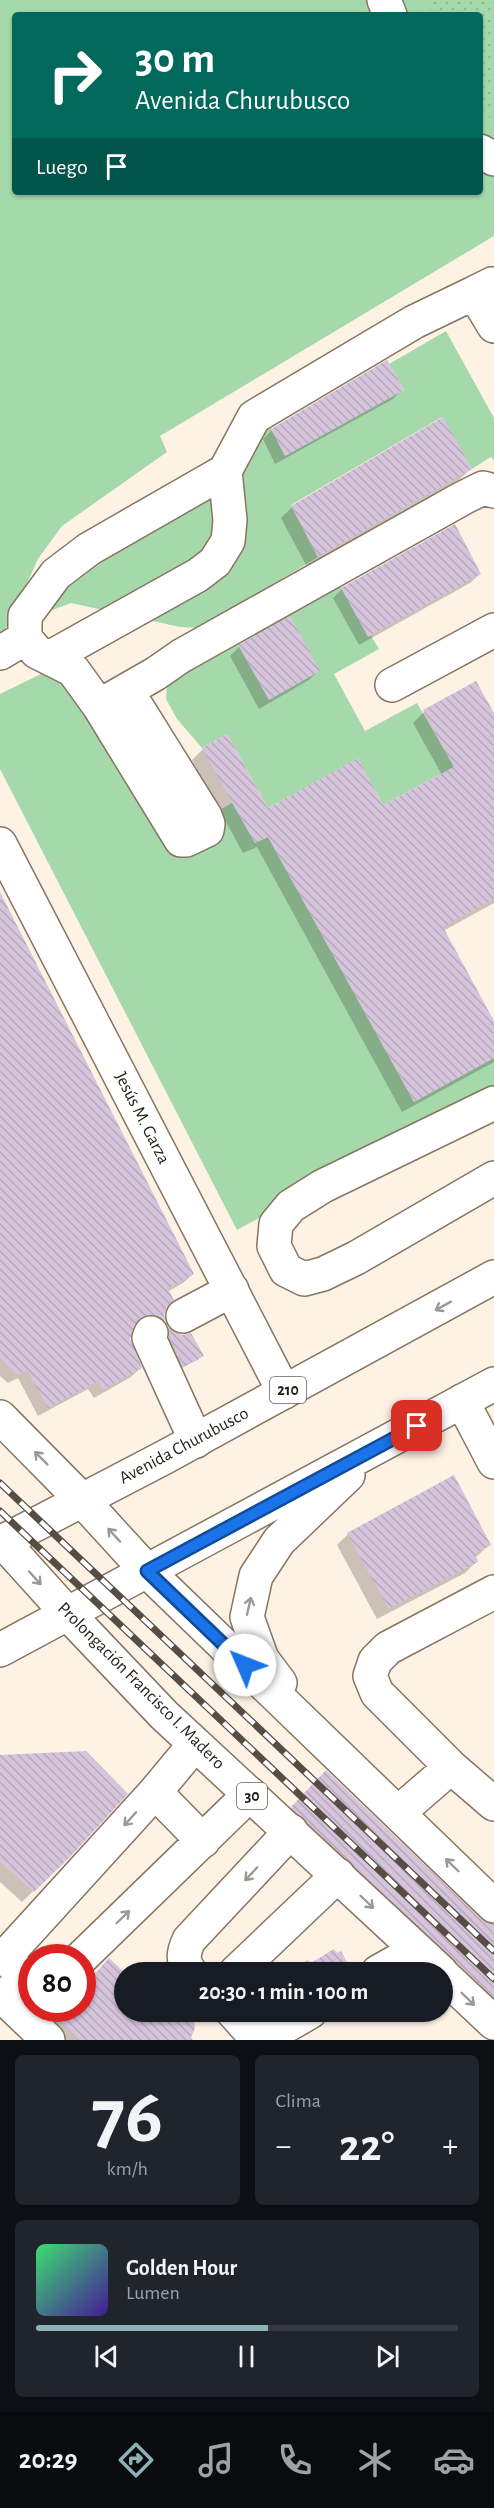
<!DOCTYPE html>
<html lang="es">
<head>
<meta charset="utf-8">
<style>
	:root { --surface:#171b24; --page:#20242c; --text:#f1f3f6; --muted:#9ea1a6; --line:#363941; --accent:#8db2b3 }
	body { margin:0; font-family:"Alegreya Sans",sans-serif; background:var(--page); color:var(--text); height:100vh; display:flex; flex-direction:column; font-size:22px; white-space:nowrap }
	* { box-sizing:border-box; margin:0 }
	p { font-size:20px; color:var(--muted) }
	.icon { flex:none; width:33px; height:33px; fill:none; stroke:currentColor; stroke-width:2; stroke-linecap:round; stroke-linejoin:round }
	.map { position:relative; height:2040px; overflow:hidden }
	.panel { display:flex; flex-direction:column; gap:15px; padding:15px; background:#0d0f14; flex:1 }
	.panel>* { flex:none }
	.hud { position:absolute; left:12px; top:12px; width:471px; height:183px; border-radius:6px; box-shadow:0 2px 4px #0004; background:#00695c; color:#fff; overflow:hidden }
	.speed { position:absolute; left:18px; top:1944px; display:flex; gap:12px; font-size:30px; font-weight:700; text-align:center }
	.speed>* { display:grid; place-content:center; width:78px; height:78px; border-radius:50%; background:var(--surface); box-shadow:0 2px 4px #0004; line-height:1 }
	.speed .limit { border:9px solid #d22; background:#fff; color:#111 }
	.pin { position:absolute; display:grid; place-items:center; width:51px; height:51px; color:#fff; margin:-26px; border-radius:12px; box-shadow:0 3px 9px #0006 }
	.me { position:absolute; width:66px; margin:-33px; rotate:314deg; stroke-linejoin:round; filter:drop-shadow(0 0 4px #0008) }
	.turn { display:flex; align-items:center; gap:21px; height:126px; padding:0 24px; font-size:27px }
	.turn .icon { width:78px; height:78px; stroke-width:2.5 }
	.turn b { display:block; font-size:42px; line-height:51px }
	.then { display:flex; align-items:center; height:57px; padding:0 24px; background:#0003; gap:12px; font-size:22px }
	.big { font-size:45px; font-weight:700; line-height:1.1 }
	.panel .tile { flex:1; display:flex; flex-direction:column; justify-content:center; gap:9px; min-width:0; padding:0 21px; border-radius:9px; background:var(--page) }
	.panel .dial { align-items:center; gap:0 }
	.dial b { font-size:78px; line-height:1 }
	.song { display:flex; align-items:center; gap:18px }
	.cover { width:72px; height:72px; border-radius:9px; background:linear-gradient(135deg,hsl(140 70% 55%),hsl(260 70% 35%)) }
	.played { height:6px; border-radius:3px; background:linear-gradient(90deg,var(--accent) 55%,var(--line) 55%) }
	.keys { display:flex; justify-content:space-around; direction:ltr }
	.heat { display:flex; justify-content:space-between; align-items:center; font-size:33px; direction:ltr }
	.panel .tiles { flex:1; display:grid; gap:15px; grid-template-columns:1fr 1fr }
	.tile:last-child { grid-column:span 2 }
	.trip { position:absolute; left:114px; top:1962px; width:339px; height:60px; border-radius:30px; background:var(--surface); box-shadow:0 2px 4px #0004; font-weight:700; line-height:60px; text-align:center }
	.tabs { display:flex; height:96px; justify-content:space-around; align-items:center; background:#090b0e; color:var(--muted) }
	.tabs .icon { width:42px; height:42px }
	.tabs .on { color:var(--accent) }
	.tabs b { font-size:27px; color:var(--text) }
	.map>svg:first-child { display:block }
	.green { fill:#a5d9ab; fill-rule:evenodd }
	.park { fill:url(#park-dots) }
	.shadow { fill:#0003 }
	.building { fill:url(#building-back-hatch) }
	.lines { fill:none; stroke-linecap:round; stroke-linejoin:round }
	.minor-casing { stroke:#877561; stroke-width:36 }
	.major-casing { stroke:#877561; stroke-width:36 }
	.highway-casing { stroke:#877561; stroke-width:36 }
	.minor { stroke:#fff; stroke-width:33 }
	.major { stroke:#fff; stroke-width:33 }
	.highway { stroke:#fff; stroke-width:33 }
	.rail-casing { stroke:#564e44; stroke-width:7 }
	.rail { stroke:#fff; stroke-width:4.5; stroke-dasharray:14; stroke-linecap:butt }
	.oneway { stroke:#9c9995 }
	.route-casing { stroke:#114b97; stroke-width:15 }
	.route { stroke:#1a73e8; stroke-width:10 }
	.labels { text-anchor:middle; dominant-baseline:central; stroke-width:4.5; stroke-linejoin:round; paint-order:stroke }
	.shield { fill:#fff; stroke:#66615a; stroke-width:1.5 }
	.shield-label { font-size:16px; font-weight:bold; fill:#241d14 }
	.street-label { font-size:18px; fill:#241d14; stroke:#fff }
</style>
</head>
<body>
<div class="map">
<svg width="494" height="2040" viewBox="0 0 494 2040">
	<defs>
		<pattern id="park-dots" width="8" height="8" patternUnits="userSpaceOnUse" patternTransform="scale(1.5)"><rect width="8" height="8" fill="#a5d9ab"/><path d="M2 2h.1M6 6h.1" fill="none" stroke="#8eba92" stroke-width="1.8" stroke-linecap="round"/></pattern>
		<pattern id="building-back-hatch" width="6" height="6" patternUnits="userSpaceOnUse" patternTransform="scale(1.5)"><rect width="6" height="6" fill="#d5c4db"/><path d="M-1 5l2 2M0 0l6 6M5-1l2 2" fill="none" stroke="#b7a8bb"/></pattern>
	</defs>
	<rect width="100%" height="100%" fill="#fef2e5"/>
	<path class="green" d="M 0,0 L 494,0 L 494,236 L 160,436 L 167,452 L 62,526 L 38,559 L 8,625 L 0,636 ZM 15,15 L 480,15 L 480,192 L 15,192 Z
		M 446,331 L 494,418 L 494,461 L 491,457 L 472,469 L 442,417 L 291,505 L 318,557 L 201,628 L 180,627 L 71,603 L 42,614 L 73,577 L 140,509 L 266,418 L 285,456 L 404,390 L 389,364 Z
		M 339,583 L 379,649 L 334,674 L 365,731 L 417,703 L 454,767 L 383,805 L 358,759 L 268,808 L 227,734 L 202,748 L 177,719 L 166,699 L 167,681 Z
		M 82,654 L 181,832 L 232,803 L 255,843 L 268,837 L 414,1102 L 494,1058 L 494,1089 L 237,1230 L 0,769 L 0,694 Z"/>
	<path class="park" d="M 425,0 L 494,0 L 494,123 L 480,106 L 480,15 L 433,15 Z"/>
	<path class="shadow" d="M 402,390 L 393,399 L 275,464 L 263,439 L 272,430 Z
		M 470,469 L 459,480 L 307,567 L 281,518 L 292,507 Z
		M 480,574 L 470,583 L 359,645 L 333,598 L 342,589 Z
		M 239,647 L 318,671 L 309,680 L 259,709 L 230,656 Z
		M 424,712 L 494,716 L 494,903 L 443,931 L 494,1024 L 494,1062 L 402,1112 L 257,847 L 243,853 L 192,760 L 203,749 L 267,810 L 383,807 L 442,775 L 413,723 Z
		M 0,895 L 193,1274 L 183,1283 L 167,1292 L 163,1315 L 164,1321 L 155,1330 L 148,1324 L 137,1323 L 132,1326 L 129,1339 L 140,1368 L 131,1377 L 94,1398 L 88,1389 L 38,1416 L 18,1378 L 8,1383 L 0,1376 Z
		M 168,1329 L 173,1333 L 199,1359 L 180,1369 L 166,1340 L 166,1331 Z
		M 348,1534 L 489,1545 L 475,1558 L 476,1562 L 465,1573 L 377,1619 L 337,1545 Z
		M 0,1754 L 68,1857 L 22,1902 L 0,1882 Z
		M 317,1781 L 480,1921 L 494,1926 L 494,2015 L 283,1817 Z
		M 340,1953 L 349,1972 L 291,1972 L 308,1962 L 311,1965 Z
		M 109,1960 L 124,1975 L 124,2012 L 163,2012 L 169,2018 L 184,2012 L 192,2016 L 190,2036 L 193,2040 L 56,2040 L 46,2030 L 65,2008 L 82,2008 Z
		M 251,2012 L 278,2012 L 257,2023 Z"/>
	<path class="building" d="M 387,360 L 404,390 L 285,456 L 271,429 Z
		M 443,417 L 472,469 L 318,557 L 291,506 Z
		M 455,524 L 481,574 L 368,637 L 341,588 Z
		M 290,616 L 320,671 L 269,700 L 238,645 Z
		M 476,681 L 494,713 L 494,899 L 443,927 L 494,1021 L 494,1058 L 414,1102 L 268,837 L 255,843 L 202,748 L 227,734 L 268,808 L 358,758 L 383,805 L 454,767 L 423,710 Z
		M 0,892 L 194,1274 L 168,1289 L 174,1300 L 167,1307 L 164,1315 L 166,1321 L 157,1315 L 148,1315 L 139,1319 L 134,1326 L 130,1339 L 142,1368 L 103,1390 L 98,1381 L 48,1408 L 27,1370 L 18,1375 L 0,1358 Z
		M 168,1327 L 174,1332 L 182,1335 L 191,1333 L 204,1356 L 183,1367 L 169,1336 Z
		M 454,1475 L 491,1545 L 475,1554 L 478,1562 L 389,1609 L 347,1533 Z
		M 86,1751 L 128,1794 L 69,1858 L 34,1892 L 0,1862 L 0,1755 Z
		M 326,1770 L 481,1919 L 494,1924 L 494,1997 L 291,1807 Z
		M 334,1949 L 337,1953 L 341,1951 L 352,1971 L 288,1972 L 308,1960 L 311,1963 Z
		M 109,1958 L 124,1972 L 124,2012 L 193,2012 L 195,2028 L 190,2040 L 78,2040 L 47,2008 L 82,2008 L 82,1988 Z"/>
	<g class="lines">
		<defs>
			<path id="minor" d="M 384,0 L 390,15
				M 480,151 L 494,159
				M 492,284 L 474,293 L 494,326
				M 25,638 L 25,616 L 56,574 L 89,549 L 225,471
				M 0,653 L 25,638 L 37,652 L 73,670 L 99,706 L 155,674 L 181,656 L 463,498 L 483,488 L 494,491
				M 51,657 L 198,575 L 215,562 L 228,541 L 230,520 L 225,471 L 254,417 L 414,322 L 474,293
				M 392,685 L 494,630
				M 99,706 L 181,840 L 186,840 L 207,830 L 208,824 L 205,816 L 127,691
				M 0,844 L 284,1392
				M 494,1103 L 323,1186 L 291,1206 L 276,1224 L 274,1246 L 286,1270 L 304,1279 L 323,1274 L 356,1258 L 494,1178
				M 183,1316 L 232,1290
				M 151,1333 L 149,1338 L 196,1441
				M 462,1401 L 494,1462
				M 494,1592 L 388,1648 L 375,1661 L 370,1676 L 377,1693 L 451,1767 L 494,1804
				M 155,1792 L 203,1841
				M 398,1813 L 451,1767
				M 81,1958 L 250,1794
				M 190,1972 C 182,1961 183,1953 189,1940 L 291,1831
				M 236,1972 L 338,1875
				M 378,1972 L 417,1950
				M 32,1984 L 10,1962 L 9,1957 L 13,1948 L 155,1792 L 195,1744
				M 0,1994 L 48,2040
				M 233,2012 L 251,2032 L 259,2038 L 270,2035 L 310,2012"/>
			<path id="major" d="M 0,1417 L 81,1499"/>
			<path id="highway" d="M 81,1499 L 147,1571 L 494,1906
				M 3,1542 L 68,1614 L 164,1715 L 441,1972
				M 0,1543 L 165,1457 L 494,1277
				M 0,1650 L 494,1384
				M 280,1683 L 262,1659 L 247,1617 L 256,1576 L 279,1541 L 348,1475
				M 442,1974 L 494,2023"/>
		</defs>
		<use href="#minor" class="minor-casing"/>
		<use href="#major" class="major-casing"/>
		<use href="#highway" class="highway-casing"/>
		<use href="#minor" class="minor"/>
		<use href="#major" class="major"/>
		<use href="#highway" class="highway"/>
		<defs>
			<path id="rail" d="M 0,1483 L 494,1951
				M 0,1511 L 494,1979"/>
		</defs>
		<use href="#rail" class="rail-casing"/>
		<use href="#rail" class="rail"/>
	</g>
	<defs><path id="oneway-shaft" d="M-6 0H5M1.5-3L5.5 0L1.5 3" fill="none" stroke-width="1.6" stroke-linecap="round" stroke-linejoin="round" transform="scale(1.5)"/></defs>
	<g class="oneway">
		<use href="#oneway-shaft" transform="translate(443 1306) rotate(151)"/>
		<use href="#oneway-shaft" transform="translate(41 1458) rotate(-135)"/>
		<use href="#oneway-shaft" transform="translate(114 1535) rotate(-133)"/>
		<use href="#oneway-shaft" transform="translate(35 1578) rotate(48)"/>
		<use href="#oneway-shaft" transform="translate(249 1606) rotate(-77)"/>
		<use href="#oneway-shaft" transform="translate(130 1819) rotate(132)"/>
		<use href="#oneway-shaft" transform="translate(452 1865) rotate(-136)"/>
		<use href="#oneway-shaft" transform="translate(251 1874) rotate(133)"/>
		<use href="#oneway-shaft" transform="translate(367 1902) rotate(44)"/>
		<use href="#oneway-shaft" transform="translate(123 1917) rotate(-44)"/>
		<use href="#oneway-shaft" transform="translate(468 1999) rotate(44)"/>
	</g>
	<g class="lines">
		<defs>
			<path id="route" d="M 245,1665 L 147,1571 L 417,1426"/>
		</defs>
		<use href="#route" class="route-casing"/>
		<use href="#route" class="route"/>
	</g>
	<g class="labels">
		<g class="shield">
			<rect x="270" y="1377" width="36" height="26" rx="4.5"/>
			<rect x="237" y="1783" width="30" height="26" rx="4.5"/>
		</g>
		<g class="shield-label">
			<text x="288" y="1390">210</text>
			<text x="252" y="1796">30</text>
		</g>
		<g class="street-label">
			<text transform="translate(142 1118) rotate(63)">Jesús M. Garza</text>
			<text transform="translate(184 1446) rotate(-28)">Avenida Churubusco</text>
			<text transform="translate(141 1686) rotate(45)">Prolongación Francisco I. Madero</text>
		</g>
	</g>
</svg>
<div class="speed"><div class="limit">80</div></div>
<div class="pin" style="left:417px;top:1426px;background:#d93025"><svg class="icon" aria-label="arrive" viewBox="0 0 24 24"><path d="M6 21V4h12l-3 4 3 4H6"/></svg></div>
<svg class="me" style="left:245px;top:1665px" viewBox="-20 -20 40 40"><circle r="19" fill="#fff"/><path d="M0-13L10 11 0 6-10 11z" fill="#1a73e8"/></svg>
<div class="trip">20:30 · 1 min · 100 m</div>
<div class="hud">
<div class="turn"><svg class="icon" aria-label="right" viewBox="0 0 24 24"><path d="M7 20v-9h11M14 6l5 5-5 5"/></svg><div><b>30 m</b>Avenida Churubusco</div></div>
<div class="then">Luego<svg class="icon" aria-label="arrive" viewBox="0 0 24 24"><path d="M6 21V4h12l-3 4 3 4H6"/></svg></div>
</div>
</div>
<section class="panel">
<div class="tiles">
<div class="tile dial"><b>76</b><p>km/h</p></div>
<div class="tile"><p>Clima</p>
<div class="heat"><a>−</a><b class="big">22°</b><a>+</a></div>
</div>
<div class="tile">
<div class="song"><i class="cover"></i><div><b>Golden Hour</b><p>Lumen</p></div></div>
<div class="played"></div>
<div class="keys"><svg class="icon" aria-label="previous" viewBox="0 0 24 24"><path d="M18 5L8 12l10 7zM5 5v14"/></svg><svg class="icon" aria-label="pause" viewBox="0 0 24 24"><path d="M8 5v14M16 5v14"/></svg><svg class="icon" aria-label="next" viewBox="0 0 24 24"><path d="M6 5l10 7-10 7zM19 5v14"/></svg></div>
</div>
</div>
</section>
<nav class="tabs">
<b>20:29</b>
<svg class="icon on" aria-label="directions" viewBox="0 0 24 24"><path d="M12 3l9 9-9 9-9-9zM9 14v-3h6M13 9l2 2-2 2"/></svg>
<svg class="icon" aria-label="music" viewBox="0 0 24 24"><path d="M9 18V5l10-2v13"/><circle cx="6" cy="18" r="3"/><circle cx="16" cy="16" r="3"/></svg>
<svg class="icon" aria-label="phone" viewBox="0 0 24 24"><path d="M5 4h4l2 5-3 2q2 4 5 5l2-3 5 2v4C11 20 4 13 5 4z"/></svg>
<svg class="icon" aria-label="climate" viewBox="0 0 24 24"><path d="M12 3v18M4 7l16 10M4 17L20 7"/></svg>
<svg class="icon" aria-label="car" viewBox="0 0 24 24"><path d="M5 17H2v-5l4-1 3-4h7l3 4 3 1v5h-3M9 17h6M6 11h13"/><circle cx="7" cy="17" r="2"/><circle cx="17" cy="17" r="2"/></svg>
</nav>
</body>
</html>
